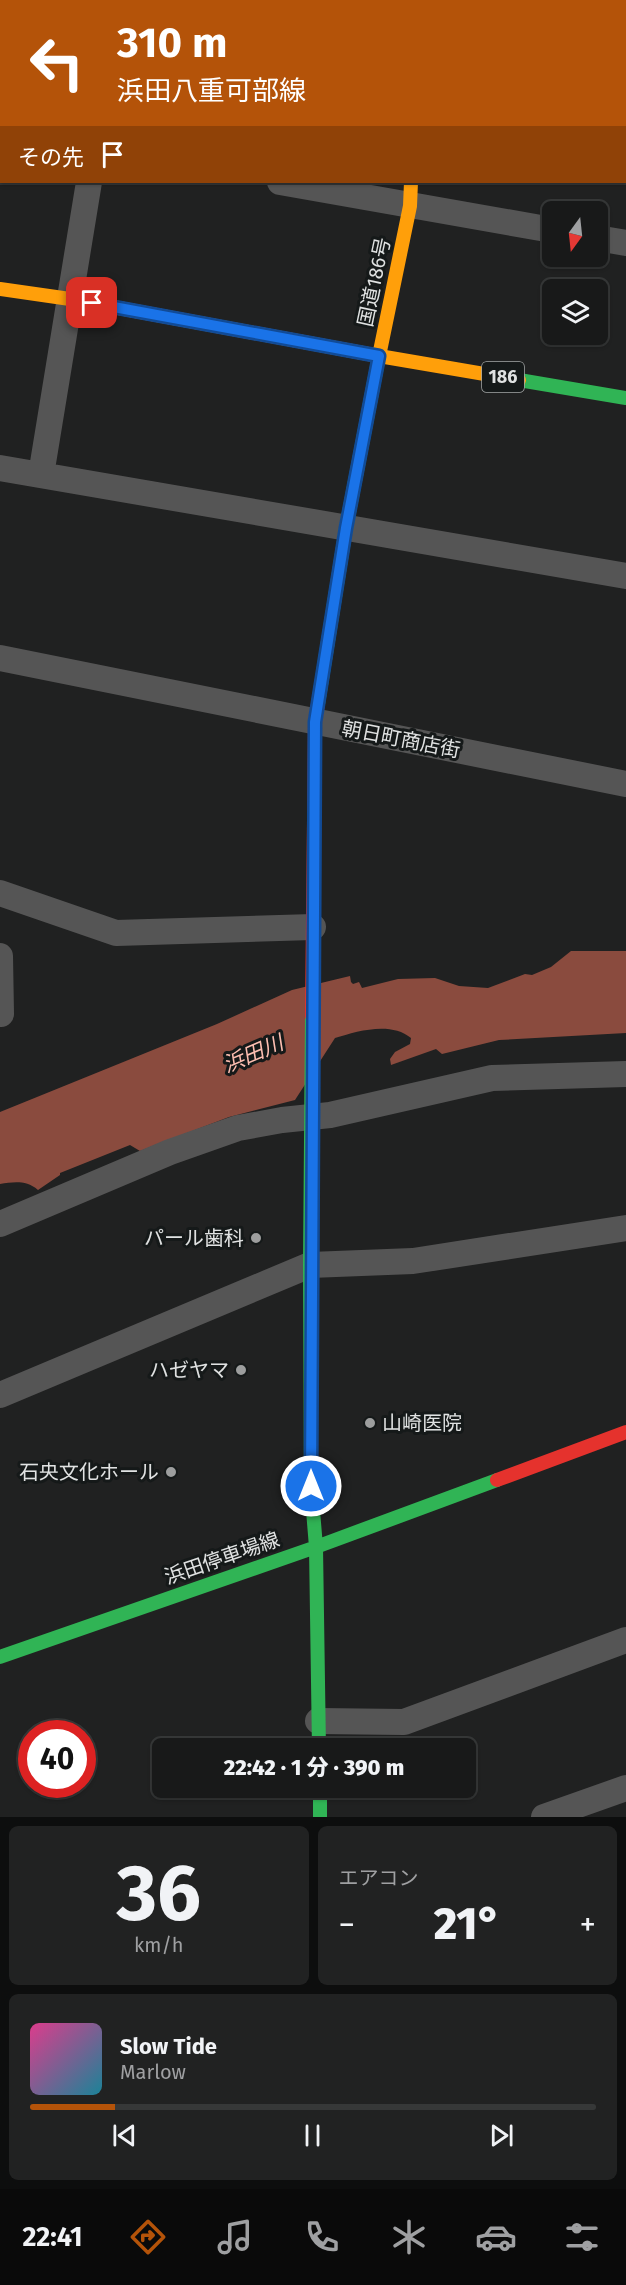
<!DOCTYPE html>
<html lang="ja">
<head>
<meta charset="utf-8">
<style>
	:root { --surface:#181919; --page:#212222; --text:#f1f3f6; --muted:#9fa0a2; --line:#363838; --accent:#b45309 }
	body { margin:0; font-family:"Fira Sans","Noto Sans JP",sans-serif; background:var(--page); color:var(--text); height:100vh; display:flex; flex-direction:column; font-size:22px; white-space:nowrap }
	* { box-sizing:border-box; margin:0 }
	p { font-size:20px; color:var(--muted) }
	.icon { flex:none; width:33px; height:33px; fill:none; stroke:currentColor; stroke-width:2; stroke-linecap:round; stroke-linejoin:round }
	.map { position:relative; height:1817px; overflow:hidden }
	.details { display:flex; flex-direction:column; gap:9px; padding:9px; background:#0d0e0e; flex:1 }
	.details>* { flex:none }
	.guide { position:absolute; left:0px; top:0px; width:627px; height:183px; box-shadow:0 2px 4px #0004,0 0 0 2px var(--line); background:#b45309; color:#fff; overflow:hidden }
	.needle { width:39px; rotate:195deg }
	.buttons { position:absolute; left:542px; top:201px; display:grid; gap:12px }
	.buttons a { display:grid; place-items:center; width:66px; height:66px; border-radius:9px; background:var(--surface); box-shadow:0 2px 4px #0004,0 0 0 2px var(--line); font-size:30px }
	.speed { position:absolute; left:18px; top:1720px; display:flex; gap:12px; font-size:30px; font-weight:700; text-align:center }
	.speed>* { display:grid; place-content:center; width:78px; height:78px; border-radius:50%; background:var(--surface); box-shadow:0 2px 4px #0004,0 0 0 2px var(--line); line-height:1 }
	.speed .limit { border:9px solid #d22; background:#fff; color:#111 }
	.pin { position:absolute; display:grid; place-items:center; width:51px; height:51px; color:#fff; margin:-26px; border-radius:12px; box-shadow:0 3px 9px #0006 }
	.me { position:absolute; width:66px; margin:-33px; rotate:0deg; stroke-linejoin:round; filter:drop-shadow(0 0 4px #0008) }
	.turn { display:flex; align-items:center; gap:21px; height:126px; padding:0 18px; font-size:27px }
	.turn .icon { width:78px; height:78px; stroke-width:2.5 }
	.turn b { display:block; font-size:42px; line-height:51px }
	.then { display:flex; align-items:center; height:57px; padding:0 18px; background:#0003; gap:12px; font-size:22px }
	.big { font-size:45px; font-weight:800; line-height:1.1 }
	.details .tile { flex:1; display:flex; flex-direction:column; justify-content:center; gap:9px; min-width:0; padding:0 21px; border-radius:9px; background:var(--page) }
	.details .dial { align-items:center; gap:0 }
	.dial b { font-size:78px; line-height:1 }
	.song { display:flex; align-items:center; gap:18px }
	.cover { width:72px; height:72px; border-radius:9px; background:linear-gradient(135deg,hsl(330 70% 55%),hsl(190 70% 35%)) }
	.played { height:6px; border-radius:3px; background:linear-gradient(90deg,var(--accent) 15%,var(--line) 15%) }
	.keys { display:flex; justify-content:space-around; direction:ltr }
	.heat { display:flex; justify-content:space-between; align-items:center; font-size:33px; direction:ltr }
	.details .tiles { flex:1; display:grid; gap:9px; grid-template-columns:1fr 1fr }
	.tile:last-child { grid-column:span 2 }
	.trip { position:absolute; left:152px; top:1738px; width:324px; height:60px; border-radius:9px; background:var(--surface); box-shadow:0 2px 4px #0004,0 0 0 2px var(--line); font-weight:800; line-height:60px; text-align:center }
	.dock { display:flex; height:96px; justify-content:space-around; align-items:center; background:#0a0a0a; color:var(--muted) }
	.dock .icon { width:42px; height:42px }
	.dock .active { color:var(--accent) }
	.dock b { font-size:27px; color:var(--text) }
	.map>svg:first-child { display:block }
	.forest { fill:#70372b }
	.water { fill:#8a4b3e }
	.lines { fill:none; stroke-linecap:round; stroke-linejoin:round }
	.street { stroke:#555; stroke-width:26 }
	.fast { stroke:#30b455; stroke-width:14 }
	.slow { stroke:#ff9f0a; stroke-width:14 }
	.jam { stroke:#e5322d; stroke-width:14 }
	.route-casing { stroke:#114b97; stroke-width:15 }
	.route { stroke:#1a73e8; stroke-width:10 }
	.poi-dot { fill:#9d9e9e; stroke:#151919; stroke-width:2 }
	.labels { text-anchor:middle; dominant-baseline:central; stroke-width:6; stroke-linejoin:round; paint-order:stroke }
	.shield { fill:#151919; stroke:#a3a6a6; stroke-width:1.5 }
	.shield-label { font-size:18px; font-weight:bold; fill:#e0e2e2 }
	.street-label { font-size:20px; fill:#e0e2e2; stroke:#151919 }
	.poi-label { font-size:20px; fill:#e0e2e2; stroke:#151919; text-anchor:end }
	.water-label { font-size:21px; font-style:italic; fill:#fdbeb1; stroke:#151919 }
</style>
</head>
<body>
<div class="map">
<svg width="626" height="1817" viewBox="0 0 626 1817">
	<rect width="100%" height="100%" fill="#202121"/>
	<path class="forest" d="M 458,0 L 626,0 L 626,135 L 626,2 Z"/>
	<path class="water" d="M 571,951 L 626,951 L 626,1033 L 499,1040 L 442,1054 L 436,1049 L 391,1065 L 390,1059 L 395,1052 L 410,1044 L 411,1038 C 391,1021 357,1031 335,1038 L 295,1100 L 229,1117 L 140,1151 L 130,1145 L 60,1173 L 60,1175 L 38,1190 C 26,1180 14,1182 0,1184 L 0,1112 L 217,1024 L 292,990 L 350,976 L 351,982 L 353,984 L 359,982 L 362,988 L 398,979 L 435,978 L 459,986 L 488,988 L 525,974 L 532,975 L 551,967 Z"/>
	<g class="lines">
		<path class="street" d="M 127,2 L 127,0
			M 0,87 L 2,89
			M 0,129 L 2,130
			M 280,182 L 552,230
			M 597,238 L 626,243
			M 0,468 L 626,576
			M 41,475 L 89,182
			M 0,658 L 626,784
			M 0,893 L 116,933 L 313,927
			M 0,956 L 1,1014
			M 0,1224 L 170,1152 L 238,1128 L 282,1120 L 330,1115 L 492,1078 L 626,1074
			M 0,1395 L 310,1265 L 413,1261 L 626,1228
			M 318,1721 L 404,1722 L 626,1640
			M 544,1817 L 626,1788"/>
		<path class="fast" d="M 519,380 L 626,398
			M 318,704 L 346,528 L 379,356
			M 312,1016 L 310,1265 L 311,1486 L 316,1547 L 319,1749
			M 0,1657 L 316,1547 L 497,1480
			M 320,1788 L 320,1817"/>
		<path class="slow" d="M 411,182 L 410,206 L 379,356 L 519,380
			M 0,289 L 70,299 L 379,356"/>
		<path class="jam" d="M 336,0 L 338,2
			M 312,1016 L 315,722 L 318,704
			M 497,1480 L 626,1432"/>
	</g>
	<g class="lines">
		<defs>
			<path id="route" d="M 92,303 L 379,356 L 346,528 L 315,722 L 311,1486"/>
		</defs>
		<use href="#route" class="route-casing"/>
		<use href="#route" class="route"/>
	</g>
	<g class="poi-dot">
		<circle cx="256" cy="1238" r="6"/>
		<circle cx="241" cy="1370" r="6"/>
		<circle cx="370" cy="1423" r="6"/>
		<circle cx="171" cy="1472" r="6"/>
	</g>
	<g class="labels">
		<rect class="shield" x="482" y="362" width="42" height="30" rx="4.5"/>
		<g class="shield-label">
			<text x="503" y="377">186</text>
		</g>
		<g class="street-label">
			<text transform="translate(374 282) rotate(-78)">国道186号</text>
			<text transform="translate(401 739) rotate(11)">朝日町商店街</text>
			<text transform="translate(222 1558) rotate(-19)">浜田停車場線</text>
		</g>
		<g class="poi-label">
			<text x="244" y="1238">パール歯科</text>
			<text x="229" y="1370">ハゼヤマ</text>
			<text x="382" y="1423" text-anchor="start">山崎医院</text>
			<text x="159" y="1472">石央文化ホール</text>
		</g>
		<g class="water-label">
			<text transform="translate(253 1054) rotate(-23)">浜田川</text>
		</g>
	</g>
</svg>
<div class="buttons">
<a><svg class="needle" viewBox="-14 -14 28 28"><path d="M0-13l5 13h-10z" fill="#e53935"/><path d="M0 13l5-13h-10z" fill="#9fa0a2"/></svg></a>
<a><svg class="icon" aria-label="layers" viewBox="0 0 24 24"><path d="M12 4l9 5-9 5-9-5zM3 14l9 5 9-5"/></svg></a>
</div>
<div class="speed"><div class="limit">40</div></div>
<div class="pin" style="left:92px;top:303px;background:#d93025"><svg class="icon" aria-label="arrive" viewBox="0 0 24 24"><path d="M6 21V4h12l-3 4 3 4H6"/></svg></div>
<svg class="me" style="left:311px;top:1486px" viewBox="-20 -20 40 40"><circle r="17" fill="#1a73e8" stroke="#fff" stroke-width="3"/><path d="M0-11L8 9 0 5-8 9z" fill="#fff"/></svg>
<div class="trip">22:42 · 1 分 · 390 m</div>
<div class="guide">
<div class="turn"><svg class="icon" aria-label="left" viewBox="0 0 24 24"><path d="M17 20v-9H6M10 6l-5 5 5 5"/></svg><div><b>310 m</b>浜田八重可部線</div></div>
<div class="then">その先<svg class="icon" aria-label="arrive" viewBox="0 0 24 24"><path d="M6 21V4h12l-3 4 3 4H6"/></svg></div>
</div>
</div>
<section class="details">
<div class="tiles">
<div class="tile dial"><b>36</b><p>km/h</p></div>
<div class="tile"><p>エアコン</p>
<div class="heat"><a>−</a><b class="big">21°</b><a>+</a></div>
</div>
<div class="tile">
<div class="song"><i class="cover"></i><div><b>Slow Tide</b><p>Marlow</p></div></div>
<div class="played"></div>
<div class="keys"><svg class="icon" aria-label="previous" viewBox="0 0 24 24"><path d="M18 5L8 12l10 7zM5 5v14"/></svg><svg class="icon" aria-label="pause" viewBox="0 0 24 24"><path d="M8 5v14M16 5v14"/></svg><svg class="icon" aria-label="next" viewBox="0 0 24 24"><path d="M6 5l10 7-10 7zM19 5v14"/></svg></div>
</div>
</div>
</section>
<nav class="dock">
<b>22:41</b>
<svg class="icon active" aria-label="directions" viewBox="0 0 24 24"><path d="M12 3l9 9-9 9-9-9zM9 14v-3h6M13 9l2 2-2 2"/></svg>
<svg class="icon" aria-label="music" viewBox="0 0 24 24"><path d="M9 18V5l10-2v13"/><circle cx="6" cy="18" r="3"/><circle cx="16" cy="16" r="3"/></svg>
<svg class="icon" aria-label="phone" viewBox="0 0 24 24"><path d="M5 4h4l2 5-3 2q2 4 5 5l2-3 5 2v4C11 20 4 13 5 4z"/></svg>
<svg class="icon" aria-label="climate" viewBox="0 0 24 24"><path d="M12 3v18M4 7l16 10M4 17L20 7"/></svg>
<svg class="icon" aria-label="car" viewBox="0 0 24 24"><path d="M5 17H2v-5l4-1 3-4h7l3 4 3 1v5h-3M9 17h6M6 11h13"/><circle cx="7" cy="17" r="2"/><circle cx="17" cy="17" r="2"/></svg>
<svg class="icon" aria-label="filters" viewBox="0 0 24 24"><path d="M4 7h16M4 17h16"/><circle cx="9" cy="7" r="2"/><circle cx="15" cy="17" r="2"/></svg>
</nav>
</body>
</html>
